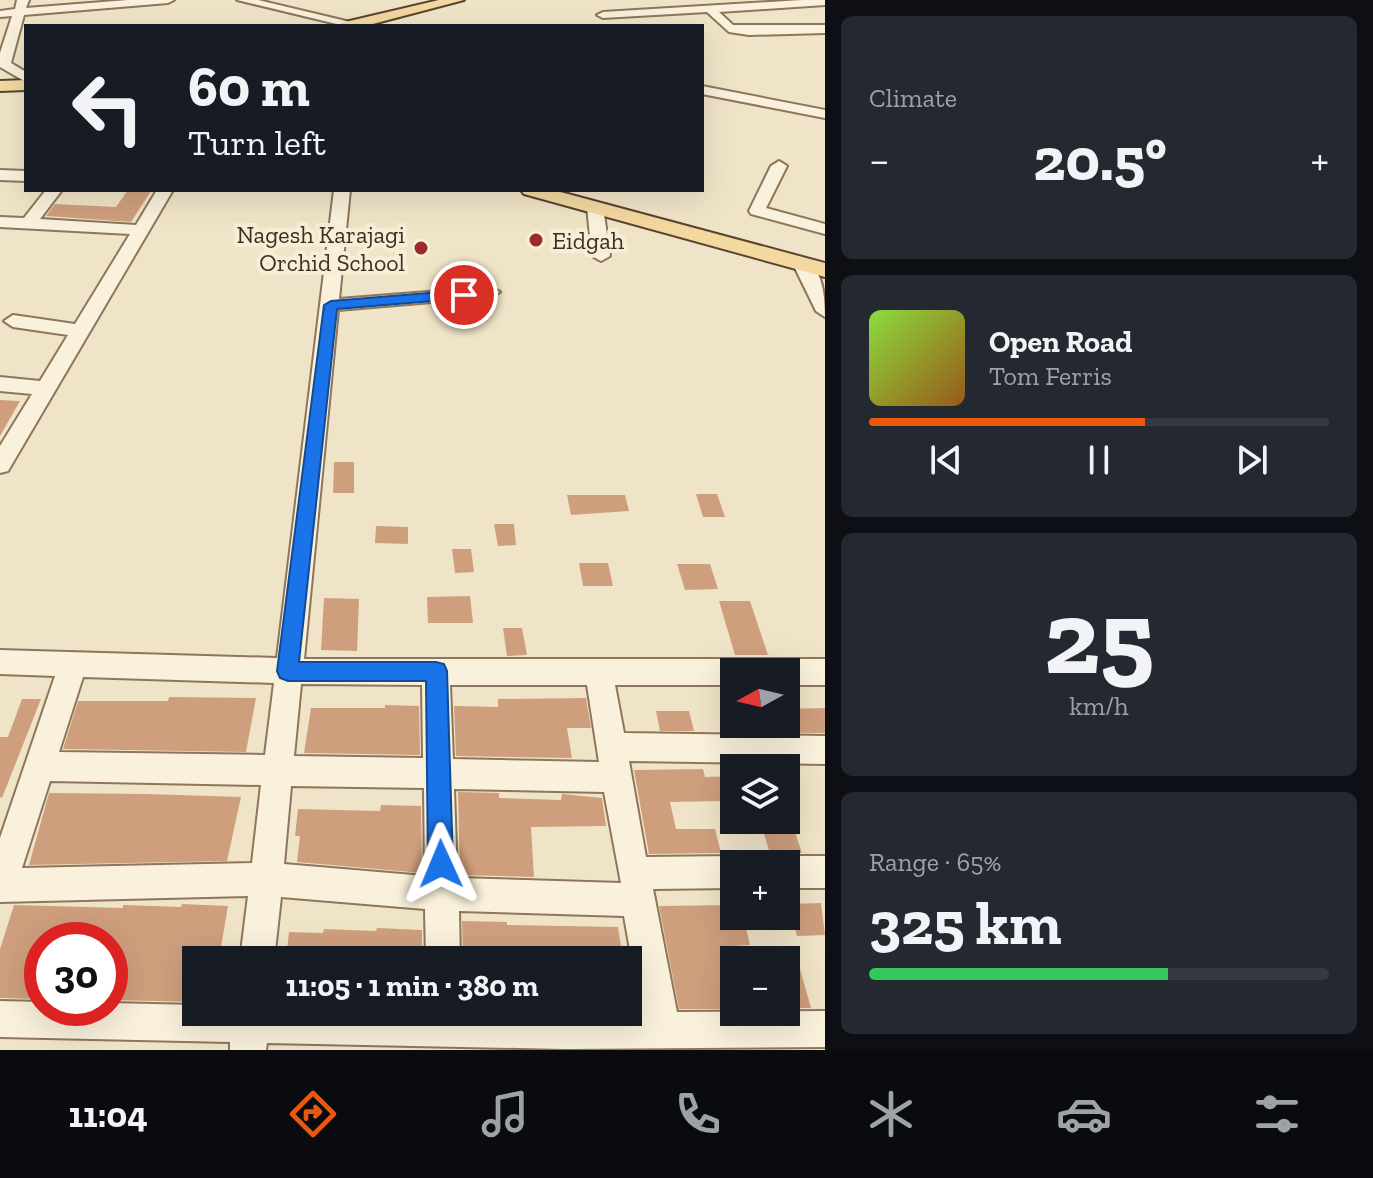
<!DOCTYPE html>
<html lang="en">
<head>
<meta charset="utf-8">
<style>
	:root { --surface:#171b24; --page:#242831; --text:#f1f3f6; --muted:#9ea1a6; --line:#363941; --accent:#ea580c }
	body { margin:0; font-family:"Zilla Slab",serif; background:var(--page); color:var(--text); height:100vh; display:flex; flex-direction:column; font-size:30px; white-space:nowrap }
	* { box-sizing:border-box; margin:0 }
	p { font-size:26px; color:var(--muted) }
	.icon { flex:none; width:44px; height:44px; fill:none; stroke:currentColor; stroke-width:2; stroke-linecap:round; stroke-linejoin:round }
	.map { position:relative; flex:1; overflow:hidden }
	.panel { display:flex; flex-direction:column; gap:16px; padding:16px; background:#0d0f14; width:548px }
	.panel>* { flex:none }
	.guide { position:absolute; left:24px; top:24px; width:680px; height:168px; border-radius:0px; box-shadow:0 8px 32px #0002; background:#171b24; color:var(--text); overflow:hidden }
	.needle { width:52px; rotate:262deg }
	.tools { position:absolute; left:720px; top:658px; display:grid; gap:16px }
	.tools a { display:grid; place-items:center; width:80px; height:80px; border-radius:0px; background:var(--surface); box-shadow:0 8px 32px #0002; font-size:40px }
	.speed { position:absolute; left:24px; top:922px; display:flex; gap:16px; font-size:40px; font-weight:700; text-align:center }
	.speed>* { display:grid; place-content:center; width:104px; height:104px; border-radius:50%; background:var(--surface); box-shadow:0 8px 32px #0002; line-height:1 }
	.speed .limit { border:12px solid #d22; background:#fff; color:#111 }
	.pin { position:absolute; display:grid; place-items:center; width:68px; height:68px; color:#fff; margin:-34px; border:4px solid #fff; border-radius:50%; box-shadow:0 2px 8px #0007 }
	.me { position:absolute; width:88px; margin:-44px; rotate:359deg; stroke-linejoin:round; filter:drop-shadow(0 0 6px #0008) }
	.turn { display:flex; align-items:center; gap:28px; height:168px; padding:0 32px; font-size:36px }
	.turn .icon { width:104px; height:104px; stroke-width:2.5 }
	.turn b { display:block; font-size:56px; line-height:68px }
	.big { font-size:60px; font-weight:700; line-height:1.1 }
	.panel .widget { flex:1; display:flex; flex-direction:column; justify-content:center; gap:12px; min-width:0; padding:0 28px; border-radius:12px; background:var(--page) }
	.panel .dial { align-items:center; gap:0 }
	.dial b { font-size:104px; line-height:1 }
	.song { display:flex; align-items:center; gap:24px }
	.cover { width:96px; height:96px; border-radius:12px; background:linear-gradient(135deg,hsl(90 70% 55%),hsl(30 70% 35%)) }
	.played { height:8px; border-radius:4px; background:linear-gradient(90deg,var(--accent) 60%,var(--line) 60%) }
	.keys { display:flex; justify-content:space-around; direction:ltr }
	.heat { display:flex; justify-content:space-between; align-items:center; font-size:44px; direction:ltr }
	.charge { height:12px; border-radius:6px; background:linear-gradient(90deg,#34c759 65%,var(--line) 0) }
	.trip { position:absolute; left:182px; top:946px; width:460px; height:80px; border-radius:0px; background:var(--surface); box-shadow:0 8px 32px #0002; font-weight:700; line-height:80px; text-align:center }
	.tabs { display:flex; height:128px; justify-content:space-around; align-items:center; background:#090b0e; color:var(--muted) }
	.tabs .icon { width:56px; height:56px }
	.tabs .current { color:var(--accent) }
	.tabs b { font-size:36px; color:var(--text) }
	main { display:flex; flex:1; min-height:0 }
	.map>svg:first-child { display:block }
	.building { fill:#cf9f7d }
	.lines { fill:none; stroke-linecap:round; stroke-linejoin:round }
	.minor-casing { stroke:#8d765c; stroke-width:4 }
	.major-casing { stroke:#5b4430; stroke-width:4 }
	.minor { fill:#faf1dc; fill-rule:evenodd }
	.major { fill:#f3d9a0; fill-rule:evenodd }
	.route { fill:#1a73e8; stroke:#114b97; stroke-width:2 }
	.poi-dot { fill:#9e2a2b; stroke:#f7eed8; stroke-width:3 }
	.labels { text-anchor:middle; dominant-baseline:central; stroke-width:8; stroke-linejoin:round; paint-order:stroke }
	.far-poi-label { font-size:24px; fill:#3d2e20; stroke:#f7eed8; text-anchor:end }
</style>
</head>
<body>
<main>
<div class="map">
<svg width="825" height="1050" viewBox="0 0 825 1050">
	<rect width="100%" height="100%" fill="#f0e4c8"/>
	<path class="building" d="M 128,190 L 151,191 L 131,222 L 46,216 L 55,204 L 116,207 Z
		M 0,400 L 20,401 L 0,436 Z
		M 334,462 L 354,462 L 354,493 L 333,493 Z
		M 696,494 L 717,494 L 725,517 L 703,517 Z
		M 567,495 L 625,495 L 629,511 L 571,515 Z
		M 494,524 L 514,524 L 516,545 L 498,546 Z
		M 376,526 L 408,527 L 408,544 L 375,543 Z
		M 452,549 L 471,549 L 474,572 L 455,573 Z
		M 579,563 L 608,563 L 613,586 L 583,586 Z
		M 677,564 L 710,564 L 718,589 L 685,590 Z
		M 470,596 L 473,623 L 428,623 L 427,597 Z
		M 324,598 L 359,599 L 357,651 L 321,650 Z
		M 719,601 L 750,601 L 768,655 L 735,655 Z
		M 503,628 L 522,628 L 527,655 L 507,656 Z
		M 169,697 L 256,698 L 246,752 L 63,749 L 78,701 L 168,701 Z
		M 586,698 L 591,728 L 567,728 L 572,758 L 456,756 L 454,706 L 498,707 L 498,699 Z
		M 22,699 L 41,699 L 2,798 L 0,797 L 0,737 L 8,737 Z
		M 385,705 L 419,706 L 420,755 L 304,753 L 311,708 L 385,708 Z
		M 825,708 L 825,733 L 745,732 L 743,724 L 786,724 L 786,709 Z
		M 656,711 L 689,711 L 694,731 L 660,731 Z
		M 703,769 L 705,777 L 734,776 L 734,828 L 730,829 L 722,801 L 670,802 L 676,829 L 715,829 L 721,853 L 649,854 L 634,770 Z
		M 458,792 L 499,793 L 499,798 L 561,800 L 562,794 L 602,798 L 606,826 L 531,827 L 534,877 L 460,875 Z
		M 49,793 L 148,794 L 241,797 L 227,861 L 29,865 Z
		M 381,805 L 421,806 L 422,873 L 297,862 L 300,836 L 295,836 L 298,809 L 380,811 Z
		M 794,829 L 802,853 L 786,853 L 772,861 L 763,830 Z
		M 821,903 L 825,935 L 797,936 L 788,904 Z
		M 182,904 L 228,906 L 220,953 L 196,952 L 196,1002 L 110,1000 L 110,940 L 42,940 L 42,999 L 0,998 L 0,949 L 14,905 L 123,908 L 123,905 L 181,907 Z
		M 734,905 L 734,916 L 743,916 L 750,945 L 734,946 L 734,1009 L 679,1009 L 659,906 Z
		M 462,921 L 507,922 L 507,925 L 618,927 L 623,960 L 520,960 L 520,957 L 463,955 Z
		M 377,928 L 422,930 L 422,960 L 286,960 L 289,932 L 323,933 L 324,929 L 376,931 Z
		M 799,965 L 811,1008 L 786,1008 L 786,966 Z"/>
	<g class="lines">
		<defs>
			<path id="minor" d="M 17,0 L 29,0 L 26,8 L 128,0 L 174,0 L 168,3 L 24,15 L 11,63 L 26,72 L 26,82 L 0,67 L 0,53 L 12,16 L 0,17 L 0,11 L 15,9 Z
				M 237,0 L 258,0 L 367,26 L 345,26 Z
				M 802,0 L 825,0 L 825,5 L 719,12 L 733,25 L 825,25 L 825,33 L 749,35 L 729,32 L 707,12 L 603,18 L 597,15 L 603,12 Z
				M 702,86 L 825,110 L 825,118 L 702,94 Z
				M 779,161 L 787,166 L 766,208 L 825,224 L 825,234 L 751,214 L 749,211 L 771,166 Z
				M 0,170 L 26,171 L 26,181 L 0,180 Z
				M 46,190 L 62,190 L 40,219 L 136,225 L 157,190 L 173,190 L 8,471 L 0,473 L 0,446 L 32,394 L 0,391 L 0,377 L 40,381 L 68,335 L 13,327 L 4,321 L 13,315 L 75,324 L 130,234 L 0,227 L 0,217 L 24,218 Z
				M 334,190 L 350,190 L 339,299 L 491,287 L 500,292 L 491,297 L 338,310 L 304,659 L 825,659 L 825,685 L 786,685 L 786,672 L 734,672 L 734,685 L 615,685 L 624,733 L 825,736 L 825,764 L 629,761 L 646,857 L 734,856 L 747,864 L 734,864 L 734,888 L 653,889 L 677,1012 L 825,1011 L 825,1047 L 566,1049 L 267,1043 L 266,1050 L 230,1050 L 230,1042 L 0,1037 L 0,1001 L 42,1002 L 42,1008 L 110,1008 L 110,1003 L 196,1005 L 196,1012 L 641,1012 L 624,916 L 459,911 L 460,960 L 426,960 L 425,909 L 281,897 L 274,960 L 240,960 L 248,896 L 0,902 L 0,838 L 55,676 L 0,674 L 0,650 L 277,658 ZM 83,677 L 274,683 L 265,755 L 59,752 ZM 301,684 L 422,685 L 423,758 L 294,756 ZM 450,685 L 587,685 L 599,762 L 453,759 ZM 50,781 L 261,785 L 252,863 L 22,868 ZM 291,786 L 424,788 L 425,876 L 284,864 ZM 454,789 L 604,792 L 621,883 L 457,878 Z
				M 595,202 L 603,207 L 610,256 L 601,261 L 592,256 L 587,207 Z
				M 802,259 C 823,264 825,299 825,317 L 816,311 L 793,264 Z
				M 786,856 L 825,856 L 825,888 L 786,888 L 786,864 L 773,864 Z"/>
			<path id="major" d="M 439,0 L 464,0 L 365,26 L 339,26 L 341,23 Z
				M 26,80 L 26,90 L 0,91 L 0,81 Z
				M 521,190 L 553,190 L 825,263 L 825,277 L 524,194 Z"/>
		</defs>
		<use href="#minor" class="minor-casing"/>
		<use href="#major" class="major-casing"/>
		<use href="#minor" class="minor"/>
		<use href="#major" class="major"/>
	</g>
	<path class="route" d="M 464,290 L 471,295 L 469,298 L 337,309 L 299,662 L 436,662 L 444,664 L 447,671 L 453,864 L 449,873 L 441,876 L 432,873 L 428,864 L 426,681 L 288,681 L 280,678 L 277,671 L 324,305 L 331,301 Z"/>
	<g class="poi-dot">
		<circle cx="536" cy="240" r="8"/>
		<circle cx="421" cy="248" r="8"/>
	</g>
	<g class="labels">
		<g class="far-poi-label">
			<text x="405" y="234">Nagesh Karajagi<tspan x="405" dy="28">Orchid School</tspan></text>
			<text x="552" y="240" text-anchor="start">Eidgah</text>
		</g>
	</g>
</svg>
<div class="tools">
<a><svg class="needle" viewBox="-14 -14 28 28"><path d="M0-13l5 13h-10z" fill="#e53935"/><path d="M0 13l5-13h-10z" fill="#9ea1a6"/></svg></a>
<a><svg class="icon" aria-label="layers" viewBox="0 0 24 24"><path d="M12 4l9 5-9 5-9-5zM3 14l9 5 9-5"/></svg></a>
<a>+</a>
<a>−</a>
</div>
<div class="speed"><div class="limit">30</div></div>
<div class="pin" style="left:464px;top:295px;background:#d93025"><svg class="icon" aria-label="arrive" viewBox="0 0 24 24"><path d="M6 21V4h12l-3 4 3 4H6"/></svg></div>
<svg class="me" style="left:441px;top:864px" viewBox="-20 -20 40 40"><path d="M0-17L14 15 0 8-14 15z" fill="#1a73e8" stroke="#fff" stroke-width="4"/></svg>
<div class="trip">11:05 · 1 min · 380 m</div>
<div class="guide">
<div class="turn"><svg class="icon" aria-label="left" viewBox="0 0 24 24"><path d="M17 20v-9H6M10 6l-5 5 5 5"/></svg><div><b>60 m</b>Turn left</div></div>
</div>
</div>
<section class="panel">
<div class="widget"><p>Climate</p>
<div class="heat"><a>−</a><b class="big">20.5°</b><a>+</a></div>
</div>
<div class="widget">
<div class="song"><i class="cover"></i><div><b>Open Road</b><p>Tom Ferris</p></div></div>
<div class="played"></div>
<div class="keys"><svg class="icon" aria-label="previous" viewBox="0 0 24 24"><path d="M18 5L8 12l10 7zM5 5v14"/></svg><svg class="icon" aria-label="pause" viewBox="0 0 24 24"><path d="M8 5v14M16 5v14"/></svg><svg class="icon" aria-label="next" viewBox="0 0 24 24"><path d="M6 5l10 7-10 7zM19 5v14"/></svg></div>
</div>
<div class="widget dial"><b>25</b><p>km/h</p></div>
<div class="widget"><p>Range · 65%</p><b class="big">325 km</b><div class="charge"></div></div>
</section>
</main>
<nav class="tabs">
<b>11:04</b>
<svg class="icon current" aria-label="directions" viewBox="0 0 24 24"><path d="M12 3l9 9-9 9-9-9zM9 14v-3h6M13 9l2 2-2 2"/></svg>
<svg class="icon" aria-label="music" viewBox="0 0 24 24"><path d="M9 18V5l10-2v13"/><circle cx="6" cy="18" r="3"/><circle cx="16" cy="16" r="3"/></svg>
<svg class="icon" aria-label="phone" viewBox="0 0 24 24"><path d="M5 4h4l2 5-3 2q2 4 5 5l2-3 5 2v4C11 20 4 13 5 4z"/></svg>
<svg class="icon" aria-label="climate" viewBox="0 0 24 24"><path d="M12 3v18M4 7l16 10M4 17L20 7"/></svg>
<svg class="icon" aria-label="car" viewBox="0 0 24 24"><path d="M5 17H2v-5l4-1 3-4h7l3 4 3 1v5h-3M9 17h6M6 11h13"/><circle cx="7" cy="17" r="2"/><circle cx="17" cy="17" r="2"/></svg>
<svg class="icon" aria-label="filters" viewBox="0 0 24 24"><path d="M4 7h16M4 17h16"/><circle cx="9" cy="7" r="2"/><circle cx="15" cy="17" r="2"/></svg>
</nav>
</body>
</html>
